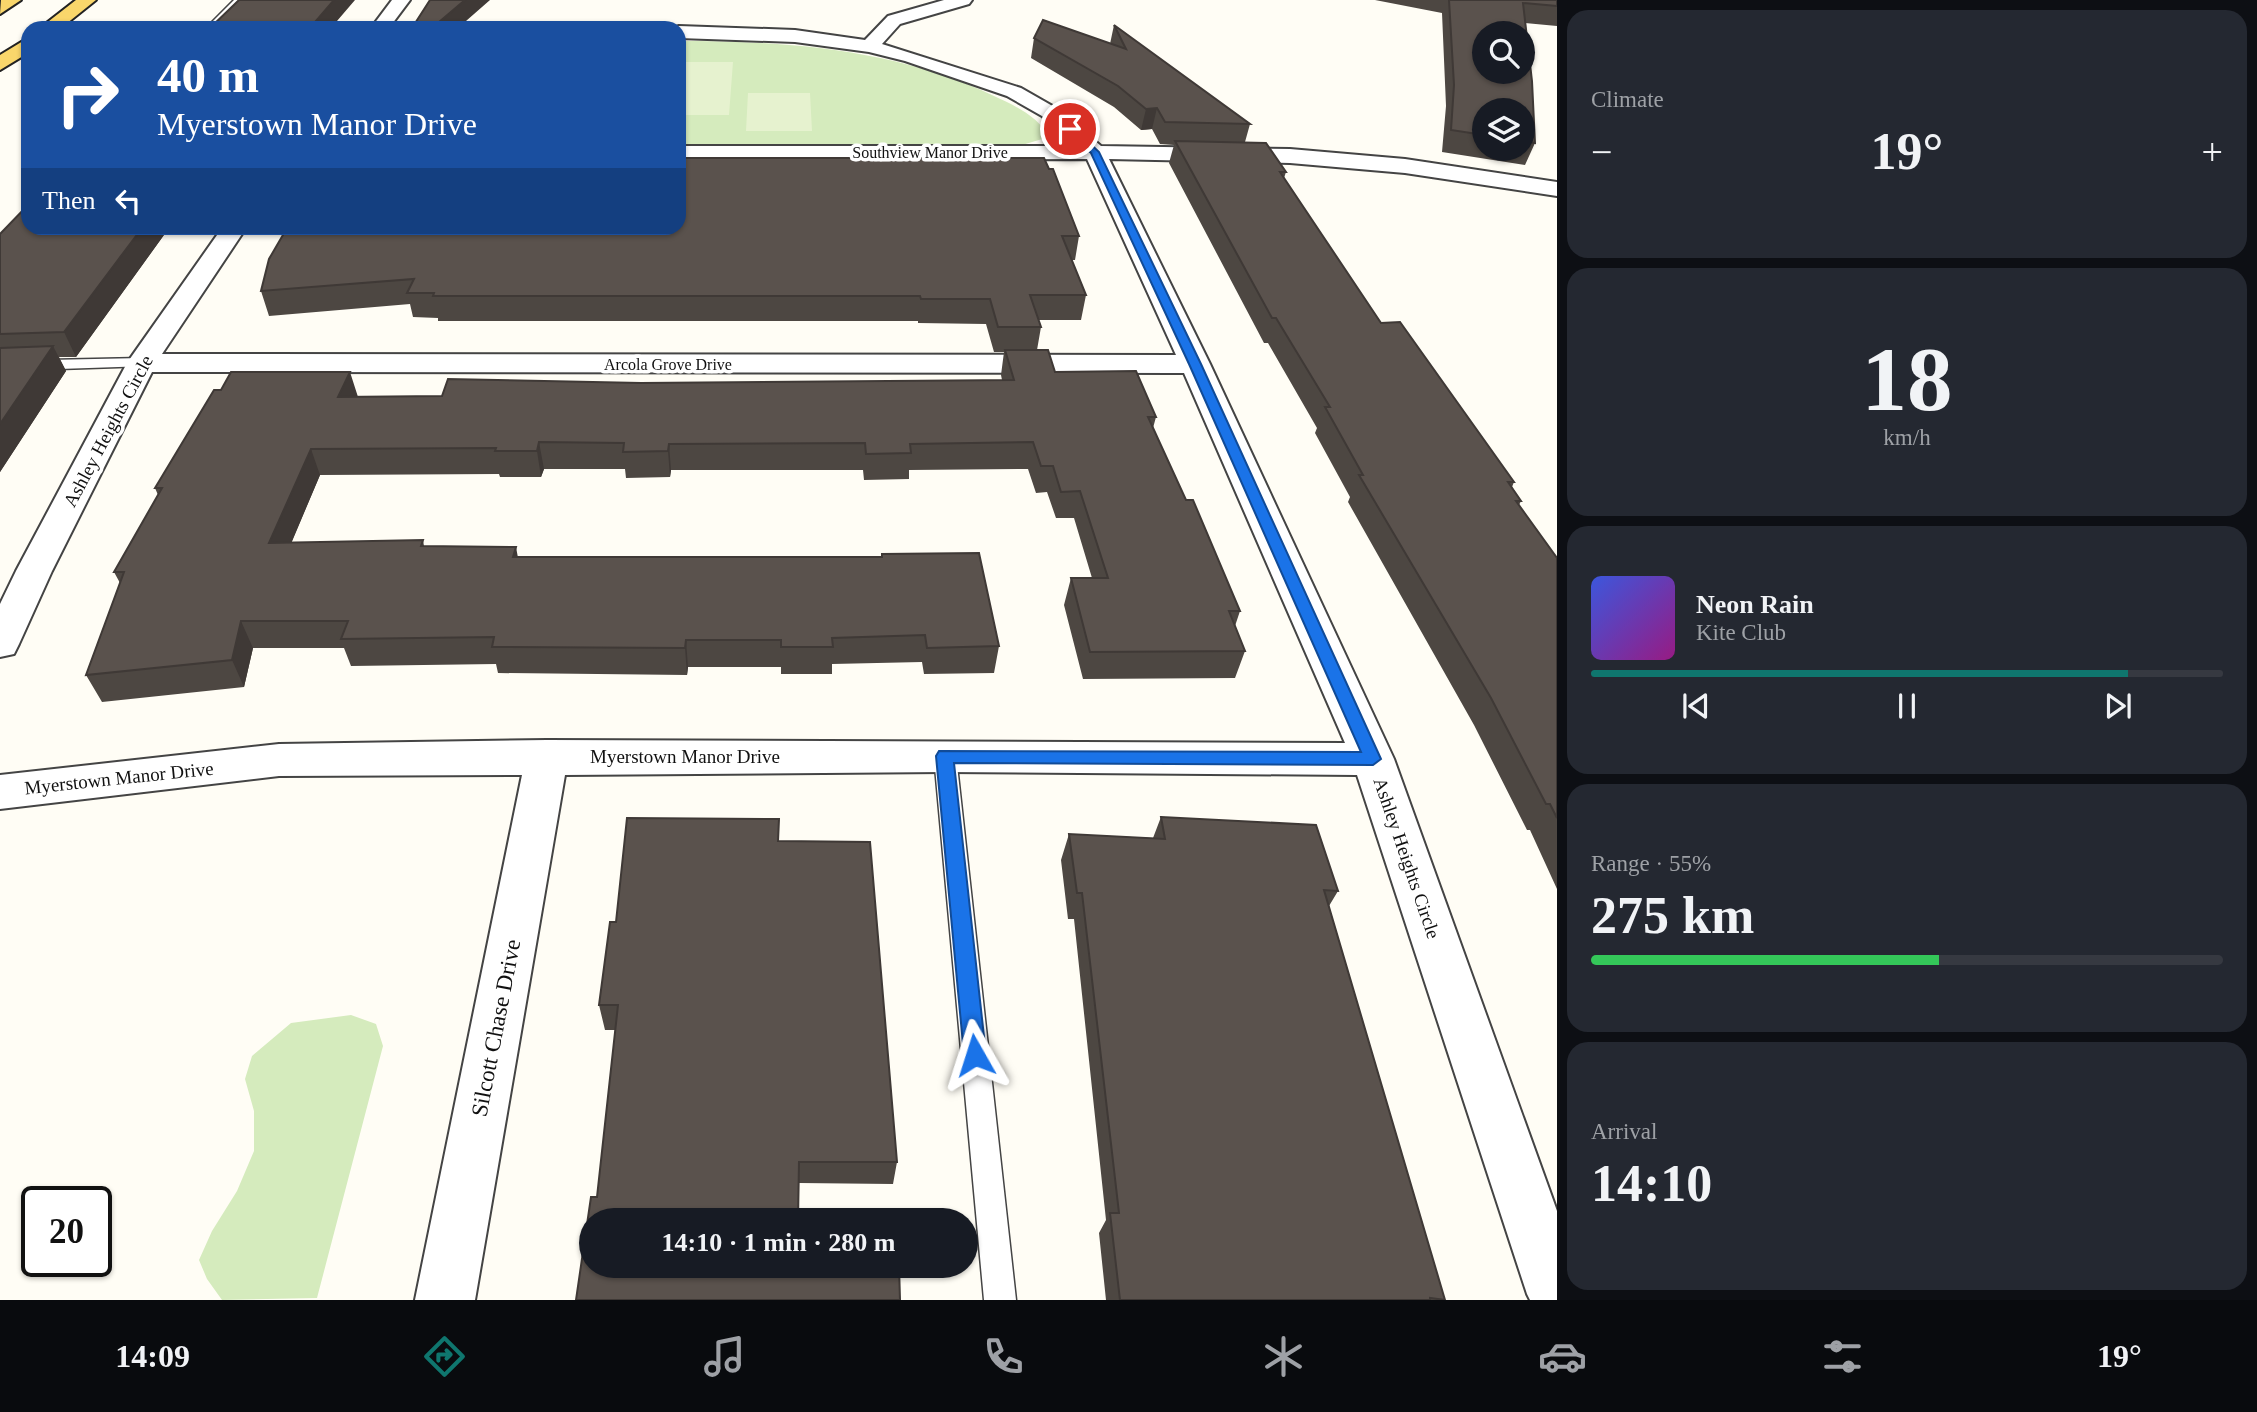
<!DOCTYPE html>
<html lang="en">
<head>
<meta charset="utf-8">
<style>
	:root { --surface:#171b24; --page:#242831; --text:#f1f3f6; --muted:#9ea1a6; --line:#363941; --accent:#0f766e }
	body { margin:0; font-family:Georgia,serif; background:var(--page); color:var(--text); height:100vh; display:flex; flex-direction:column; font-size:26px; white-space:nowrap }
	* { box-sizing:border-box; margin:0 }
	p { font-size:23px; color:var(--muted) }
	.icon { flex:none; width:38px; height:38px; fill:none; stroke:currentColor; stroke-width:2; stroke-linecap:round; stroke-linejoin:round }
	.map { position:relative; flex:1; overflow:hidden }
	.side { display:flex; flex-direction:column; gap:10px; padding:10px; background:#0d0f14; width:700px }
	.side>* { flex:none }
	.top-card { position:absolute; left:21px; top:21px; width:665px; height:214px; border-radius:21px; box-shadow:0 2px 5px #0004; background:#1a4fa0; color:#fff; overflow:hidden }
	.fabs { position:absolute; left:1472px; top:21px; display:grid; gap:14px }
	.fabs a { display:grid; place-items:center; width:63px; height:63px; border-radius:50%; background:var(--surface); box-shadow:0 2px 5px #0004; font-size:35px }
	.speed { position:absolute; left:21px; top:1186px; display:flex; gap:14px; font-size:35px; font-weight:700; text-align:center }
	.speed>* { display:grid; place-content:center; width:91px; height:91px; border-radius:50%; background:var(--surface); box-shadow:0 2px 5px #0004; line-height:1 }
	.speed .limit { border:4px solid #111; border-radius:10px; background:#fff; color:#111 }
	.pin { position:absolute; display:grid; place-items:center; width:60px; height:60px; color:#fff; margin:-30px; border:4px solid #fff; border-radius:50%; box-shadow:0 2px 7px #0007 }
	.me { position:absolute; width:77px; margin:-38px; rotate:354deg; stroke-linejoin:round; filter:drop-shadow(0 0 5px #0008) }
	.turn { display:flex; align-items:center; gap:24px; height:147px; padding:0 21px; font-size:32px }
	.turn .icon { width:91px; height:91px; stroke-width:2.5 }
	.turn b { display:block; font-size:49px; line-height:60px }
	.then { display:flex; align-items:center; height:66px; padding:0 21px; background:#0003; gap:14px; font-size:26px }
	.big { font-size:52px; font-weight:800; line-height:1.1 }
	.side .card { flex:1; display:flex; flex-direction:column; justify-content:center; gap:10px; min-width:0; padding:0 24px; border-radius:21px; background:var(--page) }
	.side .dial { align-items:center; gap:0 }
	.dial b { font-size:91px; line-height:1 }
	.song { display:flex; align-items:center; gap:21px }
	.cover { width:84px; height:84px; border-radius:10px; background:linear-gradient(135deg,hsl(230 70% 55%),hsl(310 70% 35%)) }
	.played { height:7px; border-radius:4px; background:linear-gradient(90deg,var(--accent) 85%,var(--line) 85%) }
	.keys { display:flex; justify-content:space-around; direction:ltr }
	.heat { display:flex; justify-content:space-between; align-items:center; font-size:38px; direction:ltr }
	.charge { height:10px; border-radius:5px; background:linear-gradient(90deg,#34c759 55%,var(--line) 0) }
	.trip { position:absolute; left:579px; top:1208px; width:399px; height:70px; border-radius:35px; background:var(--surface); box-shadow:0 2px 5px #0004; font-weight:800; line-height:70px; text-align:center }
	.dock { display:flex; height:112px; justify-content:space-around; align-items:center; background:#090b0e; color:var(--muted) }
	.dock .icon { width:49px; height:49px }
	.dock .selected { color:var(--accent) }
	.dock b { font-size:32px; color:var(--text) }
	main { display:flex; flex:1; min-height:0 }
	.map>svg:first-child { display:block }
	.green { fill:#d5ebbd }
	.pitch { fill:#e6f2cf }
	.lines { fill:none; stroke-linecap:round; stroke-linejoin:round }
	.service-casing { stroke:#444; stroke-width:3 }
	.minor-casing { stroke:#444; stroke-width:4 }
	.primary-casing { stroke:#222; stroke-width:4 }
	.service { fill:#fff; fill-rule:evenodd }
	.minor { fill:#fff; fill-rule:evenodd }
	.primary { fill:#f9d66b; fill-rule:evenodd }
	.wall { fill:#4d4742; fill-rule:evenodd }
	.shaded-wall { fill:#3f3936 }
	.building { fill:#5a524d; stroke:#3f3936; stroke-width:2; fill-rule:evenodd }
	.route { fill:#1a73e8; stroke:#114b97; stroke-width:2 }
	.labels { text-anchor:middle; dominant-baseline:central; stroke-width:7; stroke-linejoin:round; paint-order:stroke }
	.far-street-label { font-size:16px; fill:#111; stroke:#fff }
	.street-label { font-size:19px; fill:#111; stroke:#fff }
	.near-street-label { font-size:23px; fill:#111; stroke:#fff }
</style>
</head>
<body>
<main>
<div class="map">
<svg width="1557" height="1300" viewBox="0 0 1557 1300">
	<rect width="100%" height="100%" fill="#fffdf5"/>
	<path class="green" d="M 679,41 C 787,41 895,49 994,96 C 1014,105 1039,117 1049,137 L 1022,145 L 679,145 Z
		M 351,1015 L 376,1024 L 383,1046 L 317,1298 L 222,1300 L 207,1279 L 199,1260 L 212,1231 L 237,1191 L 254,1151 L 254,1111 L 245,1079 L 252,1056 L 291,1023 Z"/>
	<path class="pitch" d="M 679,62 L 733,62 L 729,115 L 679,115 Z
		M 748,93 L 810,93 L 812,131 L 746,131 Z"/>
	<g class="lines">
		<defs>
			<path id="service" d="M 234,0 L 244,0 L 217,28 L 206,28 Z
				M 142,358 L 150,363 L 148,366 L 0,371 L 0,361 Z
				M 945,747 L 953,750 L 956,756 L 1016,1300 L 984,1300 L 934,756 L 937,750 Z"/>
			<path id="minor" d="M 392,0 L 410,0 L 389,28 L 371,28 Z
				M 944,0 L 972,0 L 969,4 L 900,24 L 882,44 L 1021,88 L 1056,108 L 1101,146 L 1290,149 L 1405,159 L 1557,182 L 1557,196 L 1405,173 L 1290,163 L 1109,159 L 1210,364 L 1394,759 L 1557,1211 L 1557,1300 L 1530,1300 L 1527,1294 L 1357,775 L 945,772 L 565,775 L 475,1300 L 415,1300 L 522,775 L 279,776 L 0,809 L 0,775 L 279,744 L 547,740 L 1345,743 L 1184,373 L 152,372 L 52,571 L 19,644 L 14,654 L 0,657 L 0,604 L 16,571 L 127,363 L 222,228 L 246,228 L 162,354 L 1176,355 L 1087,159 L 679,160 L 679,146 L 1075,146 L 1042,116 L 1007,96 L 905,61 L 869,52 L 795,42 L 679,38 L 679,28 L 673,28 L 679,26 L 795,30 L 865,40 L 888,16 Z"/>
			<path id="primary" d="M 21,0 L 0,14 L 1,0 Z
				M 76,0 L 96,0 L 61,28 L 40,28 Z
				M 28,38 L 28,53 L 0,70 L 0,55 Z"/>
		</defs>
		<use href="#service" class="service-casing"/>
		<use href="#minor" class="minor-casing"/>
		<use href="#primary" class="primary-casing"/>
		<use href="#service" class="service"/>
		<use href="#minor" class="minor"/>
		<use href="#primary" class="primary"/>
	</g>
	<path class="wall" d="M 1375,0 L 1557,0 L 1557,26 L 1525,23 L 1535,143 L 1525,165 L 1442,152 L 1446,106 L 1442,13 ZM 1484,110 L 1522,110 L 1522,149 L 1484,149 Z
		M 1114,25 L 1250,124 L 1245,142 L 1286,172 L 1284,178 L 1381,323 L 1514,482 L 1512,487 L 1521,501 L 1519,505 L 1557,558 L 1557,889 L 1530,830 L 1527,830 L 1474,725 L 1348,502 L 1350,497 L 1315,433 L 1317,428 L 1268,343 L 1264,343 L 1169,163 L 1174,145 L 1160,144 L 1152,129 L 1141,130 L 1114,107 L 1031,58 L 1034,38 L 1110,44 Z
		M 169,228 L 76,357 L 59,357 L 66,371 L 0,472 L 0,234 Z
		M 287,228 L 1079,236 L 1075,260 L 1072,260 L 1086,295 L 1081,320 L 1038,320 L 1041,327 L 1037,350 L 1055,372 L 1156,417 L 1153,428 L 1186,500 L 1240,611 L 1235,626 L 1245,651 L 1235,678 L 1083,679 L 1064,605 L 1071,578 L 1092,578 L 1074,518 L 1056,518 L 1047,492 L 1036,493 L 1028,469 L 909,470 L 909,479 L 864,480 L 863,470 L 671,470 L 670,477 L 626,478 L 625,469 L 544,469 L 541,477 L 500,477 L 499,474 L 320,475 L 291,543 L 423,540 L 424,546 L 518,557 L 882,557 L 882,554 L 999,646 L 994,673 L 924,674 L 922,662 L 832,664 L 832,674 L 781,674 L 781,667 L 688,667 L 687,675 L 498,673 L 496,664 L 351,666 L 344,648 L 253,648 L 244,687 L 102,702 L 86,675 L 120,583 L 114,572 L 158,495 L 155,488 L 357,397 L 442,396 L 641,383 L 1002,380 L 1001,375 L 1004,352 L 994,352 L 986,324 L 918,323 L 918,321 L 438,321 L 438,318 L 413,317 L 410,304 L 269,316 L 261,291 Z
		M 1161,817 L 1338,891 L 1329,906 L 1445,1300 L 1106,1300 L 1099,1233 L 1106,1220 L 1074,919 L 1068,919 L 1061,860 L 1069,834 L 1153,838 Z
		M 779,841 L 897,1162 L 893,1184 L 799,1183 L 597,1197 L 615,1030 L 605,1030 L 599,1005 L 616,922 Z"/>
	<path class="shaded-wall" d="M 334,0 L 355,0 L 331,28 L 310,28 Z
		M 465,0 L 490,0 L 458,28 L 432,28 Z
		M 1157,108 L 1152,129 L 1141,130 L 1146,109 Z
		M 142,228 L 169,228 L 76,357 L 64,332 Z
		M 53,346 L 66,371 L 0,472 L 0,424 Z
		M 350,372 L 358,397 L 338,397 Z
		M 539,442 L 544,469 L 541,477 L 537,451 Z
		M 669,444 L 671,470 L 670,477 L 668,451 Z
		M 311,449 L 320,475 L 280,570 L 269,543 Z
		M 516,547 L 521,574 L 513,557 Z
		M 241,621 L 253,648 L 244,687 L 232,660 Z
		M 686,640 L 688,667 L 687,675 L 685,648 Z"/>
	<path class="building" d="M 239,0 L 334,0 L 310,28 L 210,28 Z
		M 430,0 L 465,0 L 432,28 L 412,28 Z
		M 1449,0 L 1557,0 L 1557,6 L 1523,3 L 1532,81 L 1535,143 L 1522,141 L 1522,110 L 1484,110 L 1484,135 L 1451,130 L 1454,85 ZM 1484,33 L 1522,33 L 1522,72 L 1484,72 Z
		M 1043,20 L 1126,49 L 1114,25 L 1250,124 L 1165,122 L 1157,108 L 1146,109 L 1118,86 L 1034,38 Z
		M 1175,141 L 1266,143 L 1286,172 L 1280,172 L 1381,323 L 1400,322 L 1514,482 L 1508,482 L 1521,501 L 1516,501 L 1557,558 L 1557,818 L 1550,804 L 1546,804 L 1491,698 L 1359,475 L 1363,475 L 1325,407 L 1330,407 L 1276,318 L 1272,318 Z
		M 679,158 L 1044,158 L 1049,169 L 1053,169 L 1079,236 L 1062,236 L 1086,295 L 1030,295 L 1041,327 L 998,327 L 990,299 L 921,299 L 920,296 L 433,296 L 434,293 L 407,293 L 414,279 L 261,291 L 269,259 L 287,228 L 679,228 Z
		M 28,205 L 28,228 L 142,228 L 64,332 L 0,334 L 0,234 Z
		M 53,346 L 0,424 L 0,348 Z
		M 1005,350 L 1048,350 L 1055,372 L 1136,371 L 1156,417 L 1148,417 L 1186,500 L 1193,500 L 1240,611 L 1229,611 L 1245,651 L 1090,652 L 1071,578 L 1108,578 L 1080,491 L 1061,492 L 1053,466 L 1041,466 L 1033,442 L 910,444 L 911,453 L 866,454 L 865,443 L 669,444 L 668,451 L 623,452 L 624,443 L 539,442 L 537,451 L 495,451 L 496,448 L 311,449 L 269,543 L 423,540 L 421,546 L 516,547 L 513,557 L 882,557 L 882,554 L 979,553 L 999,646 L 927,648 L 925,635 L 832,638 L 833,647 L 781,647 L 781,640 L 686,640 L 685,648 L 492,647 L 494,637 L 341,639 L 348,621 L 241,621 L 232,660 L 86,675 L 124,572 L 114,572 L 162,488 L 155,488 L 214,390 L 221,390 L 231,372 L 350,372 L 338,397 L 442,396 L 448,379 L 641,383 L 1014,380 Z
		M 1161,817 L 1316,825 L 1338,891 L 1324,890 L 1445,1300 L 1430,1298 L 1430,1300 L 1120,1300 L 1110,1213 L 1119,1213 L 1082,893 L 1077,893 L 1069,834 L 1165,839 Z
		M 627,818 L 779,819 L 778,841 L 870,842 L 897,1162 L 799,1162 L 798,1220 L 592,1220 L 592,1265 L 899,1265 L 900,1300 L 576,1300 L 591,1197 L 597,1197 L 618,1005 L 599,1005 L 610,922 L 616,922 Z"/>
	<path class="route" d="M 1066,127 L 1073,127 L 1099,152 L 1201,364 L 1381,759 L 1373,765 L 954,763 L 986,1055 L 982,1062 L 975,1065 L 967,1062 L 964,1055 L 936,756 L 939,751 L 1361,752 L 1189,364 L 1091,153 L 1066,131 Z"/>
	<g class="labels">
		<g class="far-street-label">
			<text x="930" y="152">Southview Manor Drive</text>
			<text x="668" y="364">Arcola Grove Drive</text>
		</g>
		<g class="street-label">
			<text transform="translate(108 431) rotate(-62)">Ashley Heights Circle</text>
			<text x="685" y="756">Myerstown Manor Drive</text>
			<text transform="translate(119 778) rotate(-6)">Myerstown Manor Drive</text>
			<text transform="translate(1407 858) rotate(71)">Ashley Heights Circle</text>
		</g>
		<g class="near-street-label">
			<text transform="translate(496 1028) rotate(-79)">Silcott Chase Drive</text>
		</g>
	</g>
</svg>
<div class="fabs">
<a><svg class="icon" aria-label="search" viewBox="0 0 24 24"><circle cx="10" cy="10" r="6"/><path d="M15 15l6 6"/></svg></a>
<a><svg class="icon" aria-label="layers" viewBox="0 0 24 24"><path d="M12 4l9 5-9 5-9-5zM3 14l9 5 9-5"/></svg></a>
</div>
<div class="speed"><div class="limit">20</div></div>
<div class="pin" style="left:1070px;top:129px;background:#d93025"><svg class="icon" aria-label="arrive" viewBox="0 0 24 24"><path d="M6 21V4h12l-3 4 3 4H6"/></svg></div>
<svg class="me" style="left:975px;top:1055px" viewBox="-20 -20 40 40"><path d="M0-17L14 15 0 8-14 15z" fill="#1a73e8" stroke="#fff" stroke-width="4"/></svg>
<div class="trip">14:10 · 1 min · 280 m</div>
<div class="top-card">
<div class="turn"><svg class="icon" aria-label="right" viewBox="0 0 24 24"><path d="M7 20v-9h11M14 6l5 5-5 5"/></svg><div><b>40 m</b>Myerstown Manor Drive</div></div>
<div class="then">Then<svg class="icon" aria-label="left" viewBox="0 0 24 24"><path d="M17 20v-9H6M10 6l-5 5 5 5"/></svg></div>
</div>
</div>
<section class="side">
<div class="card"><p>Climate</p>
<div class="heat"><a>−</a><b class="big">19°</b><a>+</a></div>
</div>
<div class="card dial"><b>18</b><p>km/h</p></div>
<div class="card">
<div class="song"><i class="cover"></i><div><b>Neon Rain</b><p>Kite Club</p></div></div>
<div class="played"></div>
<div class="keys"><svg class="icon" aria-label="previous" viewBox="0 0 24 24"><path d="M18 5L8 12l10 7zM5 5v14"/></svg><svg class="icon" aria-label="pause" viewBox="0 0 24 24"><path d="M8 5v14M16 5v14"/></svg><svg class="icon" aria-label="next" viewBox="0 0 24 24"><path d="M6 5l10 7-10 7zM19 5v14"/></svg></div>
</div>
<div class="card"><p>Range · 55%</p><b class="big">275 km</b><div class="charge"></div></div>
<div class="card"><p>Arrival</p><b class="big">14:10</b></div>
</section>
</main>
<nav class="dock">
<b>14:09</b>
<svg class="icon selected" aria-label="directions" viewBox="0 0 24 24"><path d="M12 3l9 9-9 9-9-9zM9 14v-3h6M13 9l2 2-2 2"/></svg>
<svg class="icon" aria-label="music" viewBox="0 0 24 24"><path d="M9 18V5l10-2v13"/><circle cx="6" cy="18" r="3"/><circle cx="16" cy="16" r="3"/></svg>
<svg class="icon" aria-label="phone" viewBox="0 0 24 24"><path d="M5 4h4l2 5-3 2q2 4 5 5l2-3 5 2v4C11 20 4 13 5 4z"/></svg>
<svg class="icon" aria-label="climate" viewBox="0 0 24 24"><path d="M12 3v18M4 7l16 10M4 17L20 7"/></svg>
<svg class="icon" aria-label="car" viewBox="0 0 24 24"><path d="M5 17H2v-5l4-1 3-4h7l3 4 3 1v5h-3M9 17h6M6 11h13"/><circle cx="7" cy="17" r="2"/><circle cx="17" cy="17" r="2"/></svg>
<svg class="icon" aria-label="filters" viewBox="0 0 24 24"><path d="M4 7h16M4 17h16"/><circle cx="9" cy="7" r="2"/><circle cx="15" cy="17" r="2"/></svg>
<b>19°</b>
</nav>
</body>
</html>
